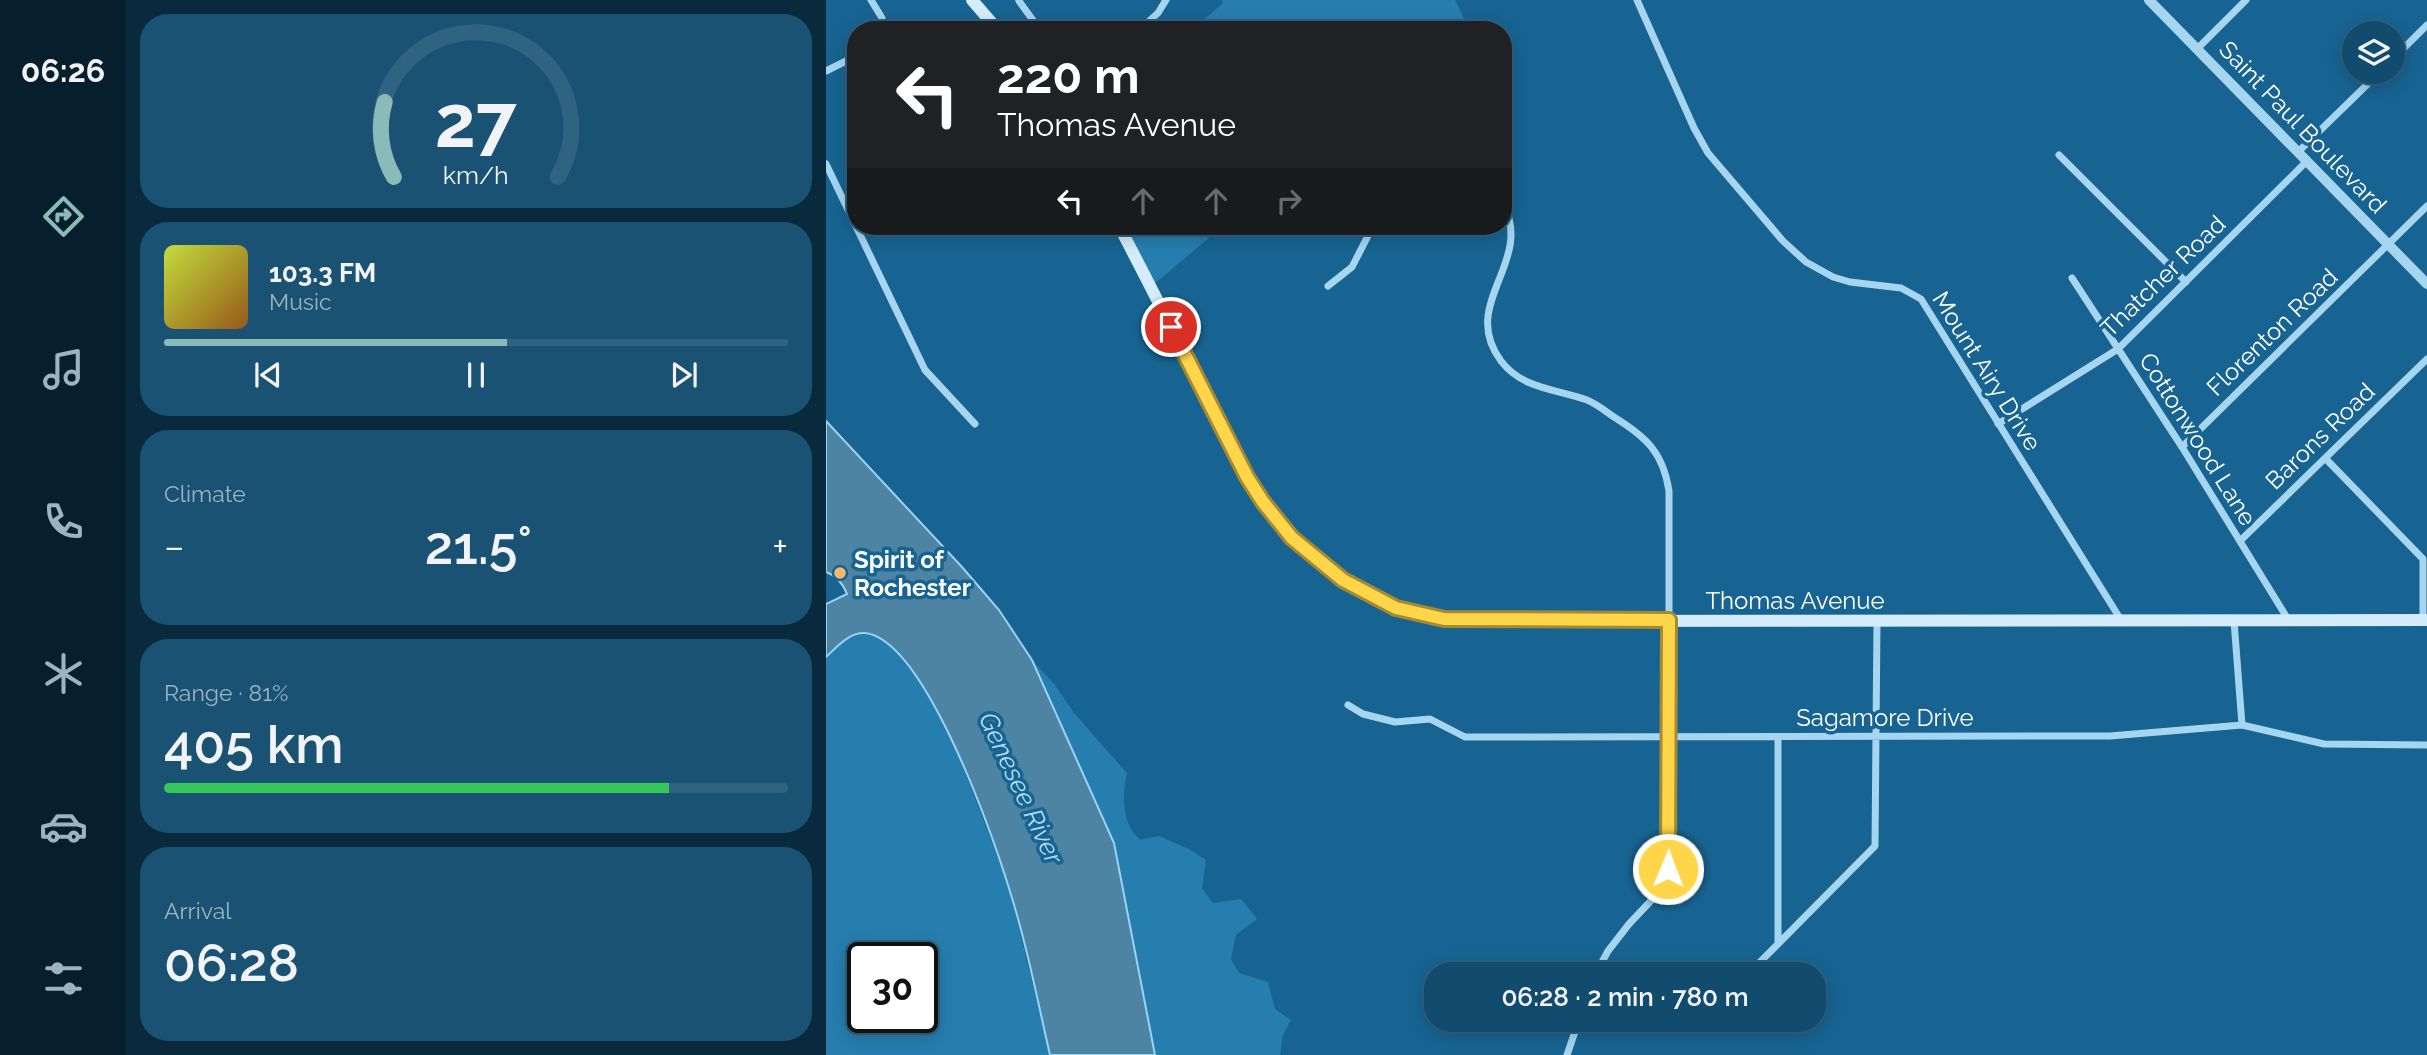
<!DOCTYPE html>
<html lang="en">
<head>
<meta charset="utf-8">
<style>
	:root { --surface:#114b6e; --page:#1a5273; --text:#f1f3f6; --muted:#9cb3c2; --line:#306381; --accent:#8bbbb9 }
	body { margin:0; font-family:Raleway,sans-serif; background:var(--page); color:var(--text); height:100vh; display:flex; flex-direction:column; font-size:26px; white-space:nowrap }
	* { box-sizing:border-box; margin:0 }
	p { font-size:23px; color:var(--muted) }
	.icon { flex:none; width:38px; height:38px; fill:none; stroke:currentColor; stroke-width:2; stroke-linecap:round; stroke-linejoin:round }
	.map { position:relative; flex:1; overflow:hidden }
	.side { display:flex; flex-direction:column; gap:14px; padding:14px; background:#09293c; width:700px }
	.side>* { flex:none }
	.hud { position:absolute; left:21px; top:21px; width:665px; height:214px; border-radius:28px; box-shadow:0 4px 18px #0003,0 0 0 2px var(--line); background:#202124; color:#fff; overflow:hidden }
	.fabs { position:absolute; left:1516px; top:21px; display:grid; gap:14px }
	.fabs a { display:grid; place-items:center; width:63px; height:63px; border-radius:50%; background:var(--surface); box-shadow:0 4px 18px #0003,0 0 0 2px var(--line); font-size:35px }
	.speed { position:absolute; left:21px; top:942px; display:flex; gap:14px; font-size:35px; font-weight:700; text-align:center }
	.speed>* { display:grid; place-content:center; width:91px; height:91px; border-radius:50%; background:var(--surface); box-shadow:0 4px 18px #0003,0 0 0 2px var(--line); line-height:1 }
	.speed .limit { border:4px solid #111; border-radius:10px; background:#fff; color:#111 }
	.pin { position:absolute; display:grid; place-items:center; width:60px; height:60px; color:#fff; margin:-30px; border:4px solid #fff; border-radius:50%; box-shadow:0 2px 7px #0007 }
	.me { position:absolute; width:77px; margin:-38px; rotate:1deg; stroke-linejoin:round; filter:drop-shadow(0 0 5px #0008) }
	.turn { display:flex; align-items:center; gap:24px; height:147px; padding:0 35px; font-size:32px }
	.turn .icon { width:91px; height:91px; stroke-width:2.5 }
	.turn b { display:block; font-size:49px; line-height:60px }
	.lanes { display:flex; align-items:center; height:66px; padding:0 35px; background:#0003; justify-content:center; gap:35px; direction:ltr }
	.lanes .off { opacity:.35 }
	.big { font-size:52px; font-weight:600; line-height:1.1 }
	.side .card { flex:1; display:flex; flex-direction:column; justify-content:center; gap:10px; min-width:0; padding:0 24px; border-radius:28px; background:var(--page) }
	.side .dial { align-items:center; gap:0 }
	.dial svg { height:182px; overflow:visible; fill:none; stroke:var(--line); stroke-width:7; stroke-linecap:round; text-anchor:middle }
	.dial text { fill:var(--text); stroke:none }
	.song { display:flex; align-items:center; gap:21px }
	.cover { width:84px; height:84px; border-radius:10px; background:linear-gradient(135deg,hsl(70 70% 55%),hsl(30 70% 35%)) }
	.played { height:7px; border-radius:4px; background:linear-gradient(90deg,var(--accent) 55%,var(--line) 55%) }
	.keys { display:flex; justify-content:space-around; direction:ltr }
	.heat { display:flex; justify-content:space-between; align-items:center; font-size:38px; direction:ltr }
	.charge { height:10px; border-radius:5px; background:linear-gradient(90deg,#34c759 81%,var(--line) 0) }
	.trip { position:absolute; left:598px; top:962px; width:402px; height:70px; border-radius:28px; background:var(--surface); box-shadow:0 4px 18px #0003,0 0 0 2px var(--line); font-weight:600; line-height:70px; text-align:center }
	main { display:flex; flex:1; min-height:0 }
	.tab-bar { display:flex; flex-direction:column; width:126px; justify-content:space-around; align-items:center; background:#071e2c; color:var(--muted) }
	.tab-bar .icon { width:49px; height:49px }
	.tab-bar .current { color:var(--accent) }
	.tab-bar b { font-size:32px; color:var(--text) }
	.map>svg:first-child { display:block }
	.green { fill:#267eaf; fill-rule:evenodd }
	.water { fill:#4e84a3; stroke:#99d3f3; stroke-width:2 }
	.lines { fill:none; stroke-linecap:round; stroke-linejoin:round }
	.minor { stroke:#a6d5f0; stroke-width:7 }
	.tertiary { stroke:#a6d5f0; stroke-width:10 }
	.secondary { stroke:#d4ecfb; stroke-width:12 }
	.route-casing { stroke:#a68a30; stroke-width:18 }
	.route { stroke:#ffd54a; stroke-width:12 }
	.poi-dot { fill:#ffb665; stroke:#176492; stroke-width:2.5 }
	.labels { text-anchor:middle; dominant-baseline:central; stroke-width:7; stroke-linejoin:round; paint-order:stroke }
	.street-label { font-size:24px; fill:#fff; stroke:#176492 }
	.poi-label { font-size:24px; font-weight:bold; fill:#fff; stroke:#176492; text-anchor:start }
	.water-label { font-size:26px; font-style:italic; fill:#b2dff7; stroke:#176492 }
</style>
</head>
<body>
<main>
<nav class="tab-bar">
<b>06:26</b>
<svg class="icon current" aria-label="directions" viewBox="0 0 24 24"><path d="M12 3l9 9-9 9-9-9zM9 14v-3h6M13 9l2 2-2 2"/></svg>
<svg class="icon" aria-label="music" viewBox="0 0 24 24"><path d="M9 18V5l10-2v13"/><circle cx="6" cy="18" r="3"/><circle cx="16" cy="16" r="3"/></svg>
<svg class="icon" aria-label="phone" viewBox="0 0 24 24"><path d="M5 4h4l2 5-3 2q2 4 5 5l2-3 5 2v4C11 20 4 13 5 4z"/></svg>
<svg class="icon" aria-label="climate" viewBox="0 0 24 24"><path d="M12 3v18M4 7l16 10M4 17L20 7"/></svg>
<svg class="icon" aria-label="car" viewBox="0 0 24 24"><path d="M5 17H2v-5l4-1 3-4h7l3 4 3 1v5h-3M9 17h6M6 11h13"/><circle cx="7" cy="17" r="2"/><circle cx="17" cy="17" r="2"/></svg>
<svg class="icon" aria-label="filters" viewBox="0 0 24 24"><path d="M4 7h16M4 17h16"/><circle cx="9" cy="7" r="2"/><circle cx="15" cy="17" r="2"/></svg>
</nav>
<section class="side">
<div class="card dial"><svg viewBox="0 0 100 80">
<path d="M14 69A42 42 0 1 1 86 69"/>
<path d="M14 69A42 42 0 0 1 10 36" stroke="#8bbbb9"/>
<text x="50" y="56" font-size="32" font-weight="700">27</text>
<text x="50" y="72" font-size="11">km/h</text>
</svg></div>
<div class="card">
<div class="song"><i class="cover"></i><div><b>103.3 FM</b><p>Music</p></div></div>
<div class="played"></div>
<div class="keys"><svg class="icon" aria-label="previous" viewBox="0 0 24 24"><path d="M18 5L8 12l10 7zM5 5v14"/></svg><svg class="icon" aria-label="pause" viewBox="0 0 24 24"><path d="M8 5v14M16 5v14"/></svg><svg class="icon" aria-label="next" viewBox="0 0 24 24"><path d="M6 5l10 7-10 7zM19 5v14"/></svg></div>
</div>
<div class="card"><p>Climate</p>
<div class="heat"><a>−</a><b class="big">21.5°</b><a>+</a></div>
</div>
<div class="card"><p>Range · 81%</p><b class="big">405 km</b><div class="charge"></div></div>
<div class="card"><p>Arrival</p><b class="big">06:28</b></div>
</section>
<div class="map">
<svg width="1601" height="1055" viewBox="0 0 1601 1055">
	<rect width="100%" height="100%" fill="#176492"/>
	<path class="green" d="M 396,0 L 629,0 L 640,22 L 630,30 L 366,30 L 397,3 Z
		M 297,226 L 397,226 L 327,285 Z
		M 37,633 L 48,635 L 66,646 L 100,690 L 124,733 L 182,884 L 224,1055 L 0,1055 L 0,657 L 24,636 ZM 37,957 L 96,957 L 96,1017 L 37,1017 Z
		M 206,660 L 229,685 L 248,713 L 301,773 C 296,797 295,822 314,840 L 333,836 L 365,850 L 380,860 L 376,888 L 387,903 L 415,899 L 431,919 L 410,935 L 405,959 L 413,973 L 442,982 L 449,1009 L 465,1020 L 457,1035 L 454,1055 L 329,1055 L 288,843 Z"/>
	<path class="water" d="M 0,421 L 136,567 L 173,610 L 206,660 L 288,843 L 329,1055 L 224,1055 C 211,998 200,941 182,885 C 166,833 98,639 39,633 C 23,632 11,647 0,657 L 0,604 L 21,594 C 17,584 11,576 0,572 Z"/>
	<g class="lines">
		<path class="minor" d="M 45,0 L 56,18 L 55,30
			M 811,0 L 868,128 L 882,153 L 957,241 L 980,262 L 1007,277 L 1024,282 L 1075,288 L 1095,299 L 1295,620
			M 193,1 L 214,30
			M 313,30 L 332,13 L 340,0
			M 1371,49 L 1420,0
			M 1566,60 L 1601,25
			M 0,71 L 30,56
			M 1472,152 L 1554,72
			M 1233,155 L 1360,282
			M 0,164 L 99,370 L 149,424
			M 677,203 C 709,263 632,303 675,361 C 696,389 730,389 761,400 C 771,404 779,411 788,417 C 820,437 837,452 843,491 L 843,858 L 841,878 L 837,888 L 803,924 L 782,951 L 769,975
			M 1246,278 L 1356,447 L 1463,621
			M 502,286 L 526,267 L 547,226
			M 1172,424 L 1292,349 L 1481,161
			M 1356,447 L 1601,206
			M 1500,459 L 1597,559 L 1597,621
			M 1414,541 L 1601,359
			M 1408,621 L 1416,725
			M 522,705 L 537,714 L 569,722 L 604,719 L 639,737 L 1284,736 L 1416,725 L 1498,744 L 1601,745
			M 952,944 L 1049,846 L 1051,621
			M 921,975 L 952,944 L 952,737
			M 741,1055 L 753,1020"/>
		<path class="tertiary" d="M 1323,0 L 1601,284"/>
		<path class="secondary" d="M 146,0 L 172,30
			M 293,226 C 322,281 350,337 378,392 C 396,428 413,466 436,500 C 467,547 519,589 572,608 C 597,617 624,619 650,621 L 1601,620"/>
	</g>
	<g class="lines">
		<defs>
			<path id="route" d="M 345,327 L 421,477 L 437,502 L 466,538 L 517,580 L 570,608 L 618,619 L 843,620 L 842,869"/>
		</defs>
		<use href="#route" class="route-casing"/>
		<use href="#route" class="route"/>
	</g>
	<circle class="poi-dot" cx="14" cy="573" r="7"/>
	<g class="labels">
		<g class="street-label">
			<text transform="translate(1477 127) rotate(46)">Saint Paul Boulevard</text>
			<text transform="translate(1337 276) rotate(-44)">Thatcher Road</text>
			<text transform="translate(1446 332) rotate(-44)">Florenton Road</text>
			<text transform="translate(1161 371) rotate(58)">Mount Airy Drive</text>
			<text transform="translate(1494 436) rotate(-44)">Barons Road</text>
			<text transform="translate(1372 439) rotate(58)">Cottonwood Lane</text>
			<text x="969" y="600">Thomas Avenue</text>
			<text x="1059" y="717">Sagamore Drive</text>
		</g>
		<g class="poi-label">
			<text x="28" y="559">Spirit of<tspan x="28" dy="28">Rochester</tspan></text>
		</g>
		<g class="water-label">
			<text transform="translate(195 788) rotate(65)">Genesee River</text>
		</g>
	</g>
</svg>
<div class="fabs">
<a><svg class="icon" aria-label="layers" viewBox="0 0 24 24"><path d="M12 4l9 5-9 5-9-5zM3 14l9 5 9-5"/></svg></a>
</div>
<div class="speed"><div class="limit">30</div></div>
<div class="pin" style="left:345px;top:327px;background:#d93025"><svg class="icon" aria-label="arrive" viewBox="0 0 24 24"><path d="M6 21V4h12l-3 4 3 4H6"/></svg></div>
<svg class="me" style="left:842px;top:869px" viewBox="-20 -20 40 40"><circle r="17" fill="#ffd54a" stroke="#fff" stroke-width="3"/><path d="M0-11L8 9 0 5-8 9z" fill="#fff"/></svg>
<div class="trip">06:28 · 2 min · 780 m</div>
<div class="hud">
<div class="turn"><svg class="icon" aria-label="left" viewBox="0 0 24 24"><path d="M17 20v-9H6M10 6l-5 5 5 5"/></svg><div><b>220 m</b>Thomas Avenue</div></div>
<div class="lanes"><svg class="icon" aria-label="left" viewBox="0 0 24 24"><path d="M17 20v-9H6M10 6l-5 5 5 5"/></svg><svg class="icon off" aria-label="ahead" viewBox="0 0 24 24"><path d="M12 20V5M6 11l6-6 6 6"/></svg><svg class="icon off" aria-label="ahead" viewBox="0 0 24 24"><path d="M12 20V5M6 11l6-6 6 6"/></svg><svg class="icon off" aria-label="right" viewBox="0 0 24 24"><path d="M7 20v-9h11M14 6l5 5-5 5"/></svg></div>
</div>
</div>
</main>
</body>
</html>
